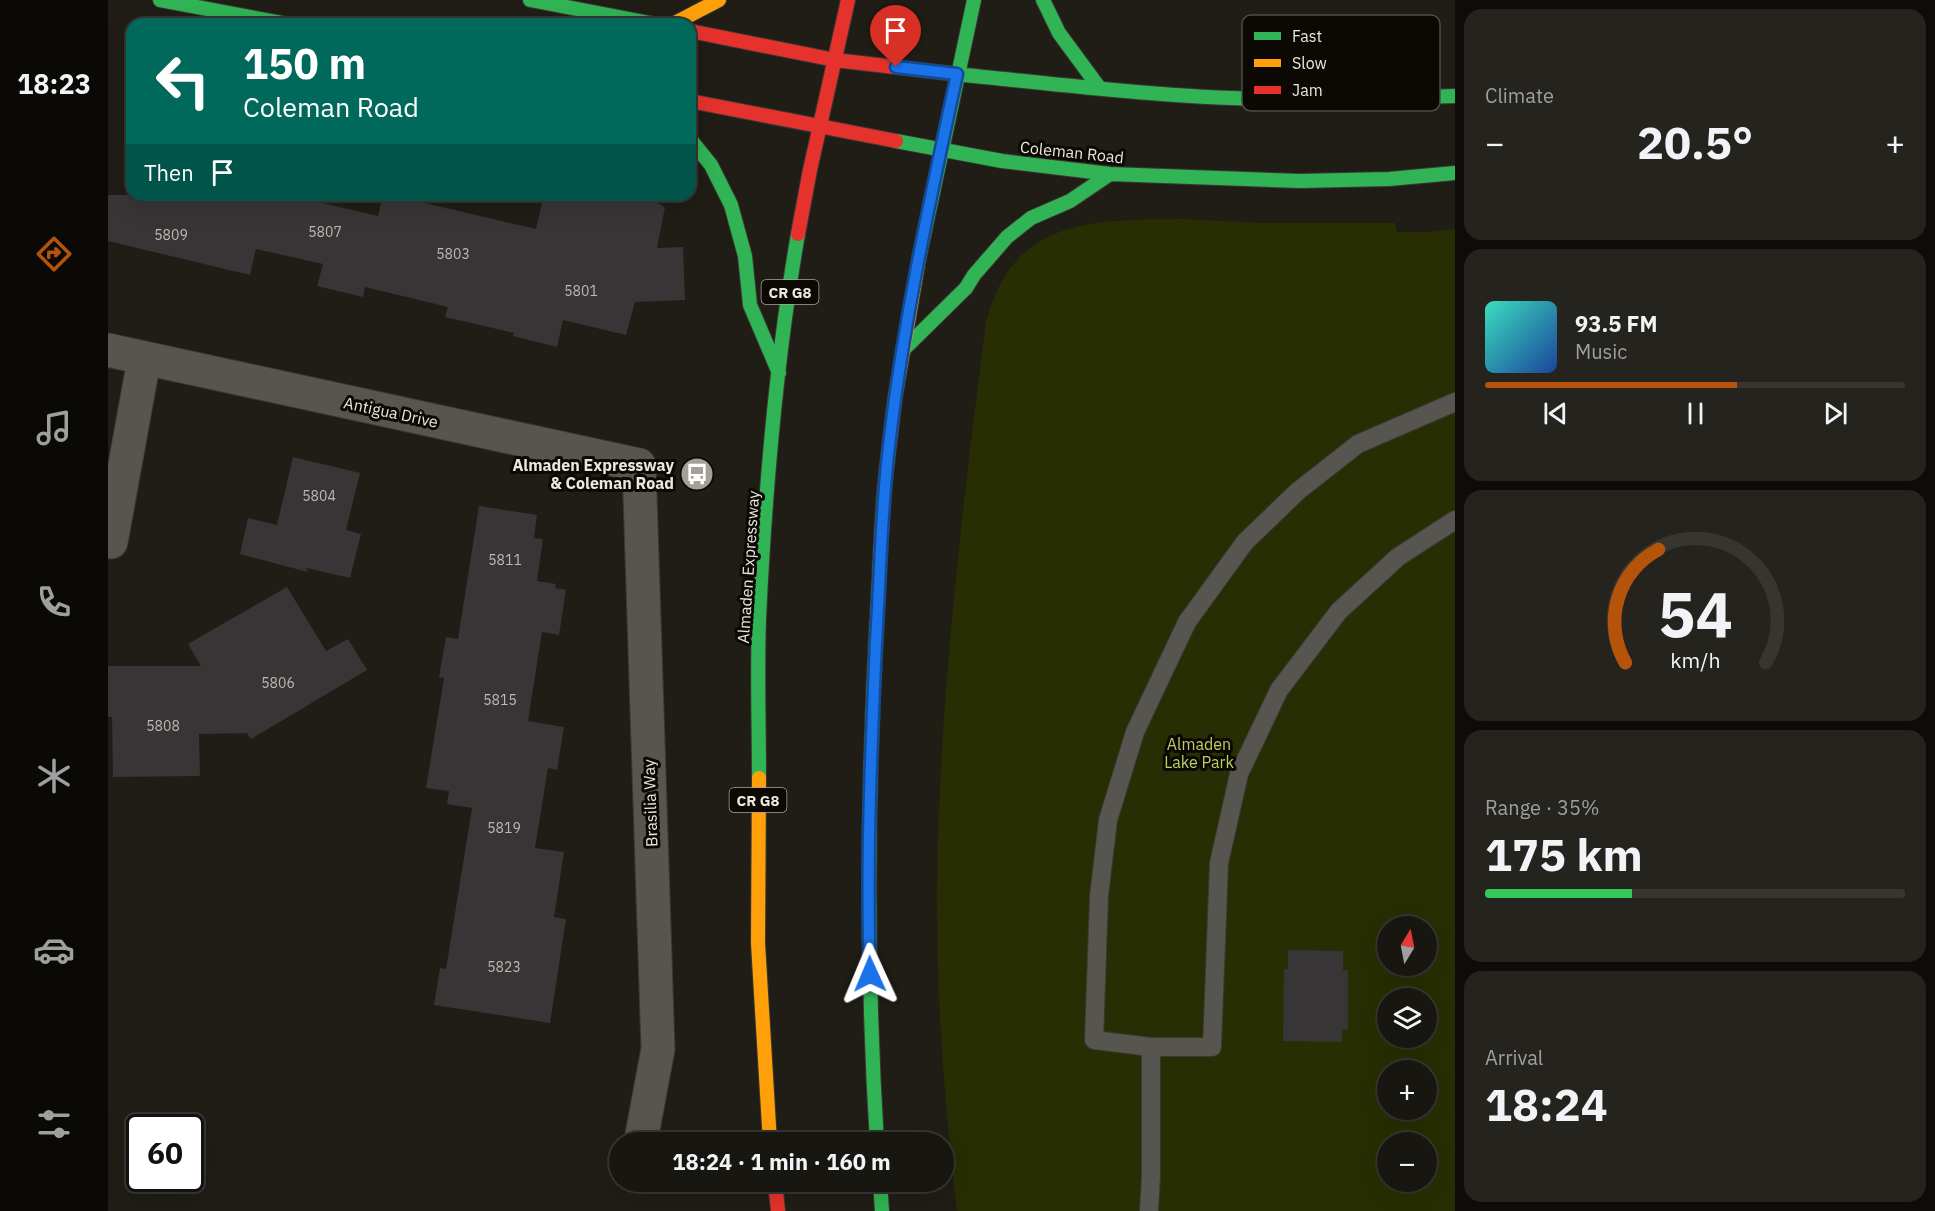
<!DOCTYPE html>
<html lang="en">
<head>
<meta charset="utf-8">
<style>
	:root { --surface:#181610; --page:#25231e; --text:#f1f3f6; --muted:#9f9f9f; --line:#363530; --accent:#b45309 }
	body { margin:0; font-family:"IBM Plex Sans",sans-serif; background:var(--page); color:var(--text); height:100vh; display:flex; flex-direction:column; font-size:22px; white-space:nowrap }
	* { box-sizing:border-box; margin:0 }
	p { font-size:20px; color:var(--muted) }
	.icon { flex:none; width:33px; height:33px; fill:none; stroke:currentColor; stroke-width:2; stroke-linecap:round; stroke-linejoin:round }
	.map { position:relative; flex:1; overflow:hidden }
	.panel { display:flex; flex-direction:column; gap:9px; padding:9px; background:#0d0c09; width:480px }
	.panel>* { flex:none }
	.hud { position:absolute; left:18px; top:18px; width:570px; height:183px; border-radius:18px; box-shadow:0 6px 24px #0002,0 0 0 2px var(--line); background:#00695c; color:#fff; overflow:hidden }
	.needle { width:39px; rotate:10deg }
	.fabs { position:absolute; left:1269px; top:916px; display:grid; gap:12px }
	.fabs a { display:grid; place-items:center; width:60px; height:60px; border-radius:50%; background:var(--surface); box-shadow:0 6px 24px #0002,0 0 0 2px var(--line); font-size:30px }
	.speed { position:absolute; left:18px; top:1114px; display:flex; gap:12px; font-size:30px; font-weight:700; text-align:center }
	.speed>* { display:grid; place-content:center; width:78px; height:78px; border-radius:50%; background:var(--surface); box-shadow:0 6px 24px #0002,0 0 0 2px var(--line); line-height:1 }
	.speed .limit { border:3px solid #111; border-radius:9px; background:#fff; color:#111 }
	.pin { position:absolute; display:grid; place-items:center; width:51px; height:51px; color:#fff; margin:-62px -26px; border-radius:50% 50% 50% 0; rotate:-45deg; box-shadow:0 0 6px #0007 }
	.pin .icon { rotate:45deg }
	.me { position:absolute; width:66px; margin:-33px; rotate:359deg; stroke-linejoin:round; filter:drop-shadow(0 0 4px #0008) }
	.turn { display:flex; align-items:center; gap:21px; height:126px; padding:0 18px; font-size:27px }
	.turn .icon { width:78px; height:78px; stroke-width:2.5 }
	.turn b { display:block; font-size:42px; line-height:51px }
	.then { display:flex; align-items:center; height:57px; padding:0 18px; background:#0003; gap:12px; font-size:22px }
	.big { font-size:45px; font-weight:700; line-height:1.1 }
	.panel .card { flex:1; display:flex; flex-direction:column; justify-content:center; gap:9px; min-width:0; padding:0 21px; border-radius:18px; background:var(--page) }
	.panel .dial { align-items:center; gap:0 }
	.dial svg { height:156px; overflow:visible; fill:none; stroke:var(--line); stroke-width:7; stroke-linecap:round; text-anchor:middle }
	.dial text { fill:var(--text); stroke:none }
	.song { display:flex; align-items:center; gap:18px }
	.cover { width:72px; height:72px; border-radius:9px; background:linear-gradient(135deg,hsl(170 70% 55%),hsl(220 70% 35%)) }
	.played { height:6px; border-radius:3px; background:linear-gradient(90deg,var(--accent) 60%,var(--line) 60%) }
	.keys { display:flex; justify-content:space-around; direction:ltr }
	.heat { display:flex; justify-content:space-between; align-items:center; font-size:33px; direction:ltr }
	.charge { height:9px; border-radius:4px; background:linear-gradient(90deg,#34c759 35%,var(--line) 0) }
	.trip { position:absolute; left:501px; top:1132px; width:345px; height:60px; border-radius:30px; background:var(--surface); box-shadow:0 6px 24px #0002,0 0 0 2px var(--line); font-weight:700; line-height:60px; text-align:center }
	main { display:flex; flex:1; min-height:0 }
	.tabs { display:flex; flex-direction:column; width:108px; justify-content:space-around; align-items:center; background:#0a0906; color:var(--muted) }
	.tabs .icon { width:42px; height:42px }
	.tabs .on { color:var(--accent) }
	.tabs b { font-size:27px; color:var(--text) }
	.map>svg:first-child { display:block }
	.green { fill:#282e03; fill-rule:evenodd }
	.building { fill:#373535 }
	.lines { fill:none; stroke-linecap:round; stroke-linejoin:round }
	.lane-casing { stroke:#3b3832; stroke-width:20 }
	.street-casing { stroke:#3b3832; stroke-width:35 }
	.fast-casing { stroke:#3b3832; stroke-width:16 }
	.slow-casing { stroke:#3b3832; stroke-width:16 }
	.jam-casing { stroke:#3b3832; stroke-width:16 }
	.lane { stroke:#57554f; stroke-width:18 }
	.street { stroke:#57554f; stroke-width:33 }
	.fast { stroke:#30b455; stroke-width:14 }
	.slow { stroke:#ff9f0a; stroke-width:14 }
	.jam { stroke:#e5322d; stroke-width:14 }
	.route-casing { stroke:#114b97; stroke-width:15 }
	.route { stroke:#1a73e8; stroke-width:10 }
	.labels { text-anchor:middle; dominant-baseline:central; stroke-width:6; stroke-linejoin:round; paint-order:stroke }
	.number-label { font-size:14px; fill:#bebab3 }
	.shield { fill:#0c0904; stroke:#a8a49c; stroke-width:1.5 }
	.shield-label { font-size:15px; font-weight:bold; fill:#ebe7dd }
	.street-label { font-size:16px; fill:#ebe7dd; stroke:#0c0904 }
	.poi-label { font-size:16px; font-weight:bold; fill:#ebe7dd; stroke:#0c0904; text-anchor:end }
	.park-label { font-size:16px; fill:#bbd062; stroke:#0c0904 }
	.key { fill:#0c0904; stroke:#4f4c45; stroke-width:1.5 }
	.key-label { font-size:16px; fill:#ebe7dd }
</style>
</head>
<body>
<main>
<nav class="tabs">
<b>18:23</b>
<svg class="icon on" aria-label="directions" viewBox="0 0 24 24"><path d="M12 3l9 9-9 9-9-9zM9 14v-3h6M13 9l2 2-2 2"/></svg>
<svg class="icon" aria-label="music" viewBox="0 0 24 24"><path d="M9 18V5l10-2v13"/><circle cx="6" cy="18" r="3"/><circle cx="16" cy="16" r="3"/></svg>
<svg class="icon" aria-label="phone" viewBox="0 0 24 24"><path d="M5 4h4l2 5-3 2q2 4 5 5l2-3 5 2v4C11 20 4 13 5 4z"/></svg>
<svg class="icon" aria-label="climate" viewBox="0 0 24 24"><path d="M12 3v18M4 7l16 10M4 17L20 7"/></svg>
<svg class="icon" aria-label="car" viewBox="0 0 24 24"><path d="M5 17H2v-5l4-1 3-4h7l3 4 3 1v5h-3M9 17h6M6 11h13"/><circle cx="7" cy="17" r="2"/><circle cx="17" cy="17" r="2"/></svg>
<svg class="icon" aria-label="filters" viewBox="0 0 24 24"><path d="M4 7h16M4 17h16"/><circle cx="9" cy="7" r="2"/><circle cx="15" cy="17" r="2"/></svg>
</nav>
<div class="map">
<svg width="1347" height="1211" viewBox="0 0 1347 1211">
	<rect width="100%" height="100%" fill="#201d16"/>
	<path class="green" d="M 1074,219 L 1155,223 L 1287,223 L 1289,232 L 1321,232 L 1347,229 L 1347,1211 L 849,1211 C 836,1102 828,991 829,881 C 832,694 854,508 878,322 C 905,218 983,220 1074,219 ZM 1280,927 L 1318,927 L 1318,966 L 1280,966 ZM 1280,999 L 1318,999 L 1318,1038 L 1280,1038 ZM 1280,1071 L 1318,1071 L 1318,1110 L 1280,1110 ZM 1280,1143 L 1318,1143 L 1318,1182 L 1280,1182 Z"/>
	<path class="building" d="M 0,195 L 180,195 L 270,216 L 275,195 L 283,195 L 428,229 L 436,195 L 534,195 L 557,207 L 549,248 L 575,247 L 577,300 L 527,302 L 518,335 L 455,320 L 449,347 L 405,336 L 406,333 L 337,317 L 340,307 L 257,287 L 255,297 L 209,286 L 215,264 L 148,249 L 142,275 L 0,241 Z
		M 185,457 L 252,473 L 238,530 L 253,534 L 242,578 L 198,568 L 200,572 L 132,554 L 140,518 L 169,525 Z
		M 371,506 L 429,515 L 426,538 L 435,539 L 429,581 L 448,584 L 447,588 L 458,590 L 451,635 L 434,632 L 420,721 L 456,727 L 449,770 L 440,768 L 427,848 L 456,852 L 446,917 L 458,919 L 442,1023 L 326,1005 L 332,968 L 338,969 L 364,808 L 339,804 L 341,791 L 318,788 L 336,678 L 331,677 L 338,637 L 350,639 Z
		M 179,587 L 218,651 L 240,639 L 259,670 L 143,739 L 139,733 L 91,734 L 92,776 L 5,777 L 4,717 L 0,717 L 0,666 L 93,666 L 80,644 Z
		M 1180,950 L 1235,951 L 1235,970 L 1240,970 L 1240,1030 L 1234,1029 L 1234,1042 L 1175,1041 L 1176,969 L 1180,969 Z"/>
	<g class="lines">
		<defs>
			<path id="lane" d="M 1347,402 L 1250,444 L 1190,491 L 1137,542 L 1079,622 L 1027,732 L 1000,820 L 991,896 L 986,1040 L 1043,1047 L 1104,1047 L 1111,863 L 1131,774 L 1171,690 L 1231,611 L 1290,557 L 1347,520
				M 1041,1211 L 1043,1176 L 1043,1047"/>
			<path id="street" d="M 0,350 L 531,465 L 550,1049 L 533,1140
				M 3,542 L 36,360"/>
			<path id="fast" d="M 52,0 L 179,24
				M 422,0 L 547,24
				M 935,0 L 951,33 L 990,86
				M 847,74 C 948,84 1050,97 1151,99 C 1216,100 1282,98 1347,96
				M 582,139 L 603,165 L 623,205 L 637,256 L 642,305 L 671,373
				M 788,141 L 894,161 L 1002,174 L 1192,181 L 1281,179 L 1347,173
				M 811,258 L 866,0
				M 795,350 L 858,288 L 866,275 L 899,237 L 923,218 L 962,201 L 1002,174
				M 651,778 C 651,725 649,672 651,619 C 657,491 668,360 690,234
				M 769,1143 C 758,968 759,793 769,618 C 772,569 773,521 778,473
				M 772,1182 L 774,1211"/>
			<path id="slow" d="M 565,24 L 611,0
				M 778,473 L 787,398 L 811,258
				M 651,778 L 650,943 L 662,1143"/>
			<path id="jam" d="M 582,31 L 727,60 L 847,74
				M 582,101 L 788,141
				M 690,234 L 702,170 L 740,0
				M 667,1182 L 670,1211"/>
		</defs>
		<use href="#lane" class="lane-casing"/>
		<use href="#street" class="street-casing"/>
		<use href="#fast" class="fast-casing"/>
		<use href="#slow" class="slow-casing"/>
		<use href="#jam" class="jam-casing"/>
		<use href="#lane" class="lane"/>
		<use href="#street" class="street"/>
		<use href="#fast" class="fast"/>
		<use href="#slow" class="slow"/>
		<use href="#jam" class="jam"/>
	</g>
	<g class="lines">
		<defs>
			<path id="route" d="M 762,974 C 758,864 763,752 768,642 C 772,580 773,517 780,455 C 794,327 822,200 849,74 L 788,67"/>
		</defs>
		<use href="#route" class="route-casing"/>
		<use href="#route" class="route"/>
	</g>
	<defs>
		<symbol id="bus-disc" viewBox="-11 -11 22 22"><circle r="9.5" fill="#a4a097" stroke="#0c0904"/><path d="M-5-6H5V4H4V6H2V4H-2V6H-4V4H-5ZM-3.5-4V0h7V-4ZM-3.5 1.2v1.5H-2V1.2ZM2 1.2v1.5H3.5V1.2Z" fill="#fff"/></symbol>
	</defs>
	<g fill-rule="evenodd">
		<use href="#bus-disc" x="570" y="455" width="38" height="38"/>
	</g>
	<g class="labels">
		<g class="number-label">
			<text x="217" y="232">5807</text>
			<text x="63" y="235">5809</text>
			<text x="345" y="254">5803</text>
			<text x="473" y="291">5801</text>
			<text x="211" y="496">5804</text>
			<text x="397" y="560">5811</text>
			<text x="170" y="683">5806</text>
			<text x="392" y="700">5815</text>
			<text x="55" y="726">5808</text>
			<text x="396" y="828">5819</text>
			<text x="396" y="967">5823</text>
		</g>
		<g class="shield">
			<rect x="653.5" y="280" width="57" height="24" rx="4.5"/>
			<rect x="621.5" y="788" width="57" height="24" rx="4.5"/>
		</g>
		<g class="shield-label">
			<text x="682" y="292">CR G8</text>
			<text x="650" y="800">CR G8</text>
		</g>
		<g class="street-label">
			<text transform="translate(964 152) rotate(6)">Coleman Road</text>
			<text transform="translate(283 412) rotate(12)">Antigua Drive</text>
			<text transform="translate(640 567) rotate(-86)">Almaden Expressway</text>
			<text transform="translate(542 803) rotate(-92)">Brasilia Way</text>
		</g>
		<g class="poi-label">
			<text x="566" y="465">Almaden Expressway<tspan x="566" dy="18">&amp; Coleman Road</tspan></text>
		</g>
		<g class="park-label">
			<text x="1091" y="744">Almaden<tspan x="1091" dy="18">Lake Park</tspan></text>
		</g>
	</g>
	<rect x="1134" y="15" width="198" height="96" rx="9" class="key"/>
	<rect x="1146" y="32" width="27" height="8" fill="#30b455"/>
	<rect x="1146" y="59" width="27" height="8" fill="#ff9f0a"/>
	<rect x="1146" y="86" width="27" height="8" fill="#e5322d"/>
	<g class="key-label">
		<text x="1184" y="42">Fast</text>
		<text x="1184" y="69">Slow</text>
		<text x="1184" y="96">Jam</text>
	</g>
</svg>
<div class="fabs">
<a><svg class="needle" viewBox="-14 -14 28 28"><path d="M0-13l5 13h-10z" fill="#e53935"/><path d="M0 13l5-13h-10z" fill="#9f9f9f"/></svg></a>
<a><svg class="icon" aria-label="layers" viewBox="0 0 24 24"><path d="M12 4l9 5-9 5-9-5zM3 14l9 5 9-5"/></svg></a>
<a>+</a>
<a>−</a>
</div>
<div class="speed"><div class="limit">60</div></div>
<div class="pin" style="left:788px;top:67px;background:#d93025"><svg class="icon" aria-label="arrive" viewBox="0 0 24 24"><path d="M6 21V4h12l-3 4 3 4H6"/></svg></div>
<svg class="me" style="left:762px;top:974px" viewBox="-20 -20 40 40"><path d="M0-17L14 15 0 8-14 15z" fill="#1a73e8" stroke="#fff" stroke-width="4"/></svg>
<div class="trip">18:24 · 1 min · 160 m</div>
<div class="hud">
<div class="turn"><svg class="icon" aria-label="left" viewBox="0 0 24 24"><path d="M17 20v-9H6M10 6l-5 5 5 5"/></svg><div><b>150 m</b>Coleman Road</div></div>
<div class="then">Then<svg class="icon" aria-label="arrive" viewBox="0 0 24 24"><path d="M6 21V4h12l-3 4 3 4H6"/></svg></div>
</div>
</div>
<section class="panel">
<div class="card"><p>Climate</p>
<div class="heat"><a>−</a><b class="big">20.5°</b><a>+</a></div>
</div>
<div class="card">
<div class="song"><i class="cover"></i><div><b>93.5 FM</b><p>Music</p></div></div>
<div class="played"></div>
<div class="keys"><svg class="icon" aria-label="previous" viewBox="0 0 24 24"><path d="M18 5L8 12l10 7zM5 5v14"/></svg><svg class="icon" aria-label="pause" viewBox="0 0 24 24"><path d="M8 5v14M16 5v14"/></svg><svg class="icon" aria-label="next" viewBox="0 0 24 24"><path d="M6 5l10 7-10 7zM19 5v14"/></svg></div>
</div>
<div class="card dial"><svg viewBox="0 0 100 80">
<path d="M14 69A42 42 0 1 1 86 69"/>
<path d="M14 69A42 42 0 0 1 31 11" stroke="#b45309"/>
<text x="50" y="56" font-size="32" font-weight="700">54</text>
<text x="50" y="72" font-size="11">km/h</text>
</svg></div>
<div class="card"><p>Range · 35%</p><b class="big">175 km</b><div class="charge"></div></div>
<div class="card"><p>Arrival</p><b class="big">18:24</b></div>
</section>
</main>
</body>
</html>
